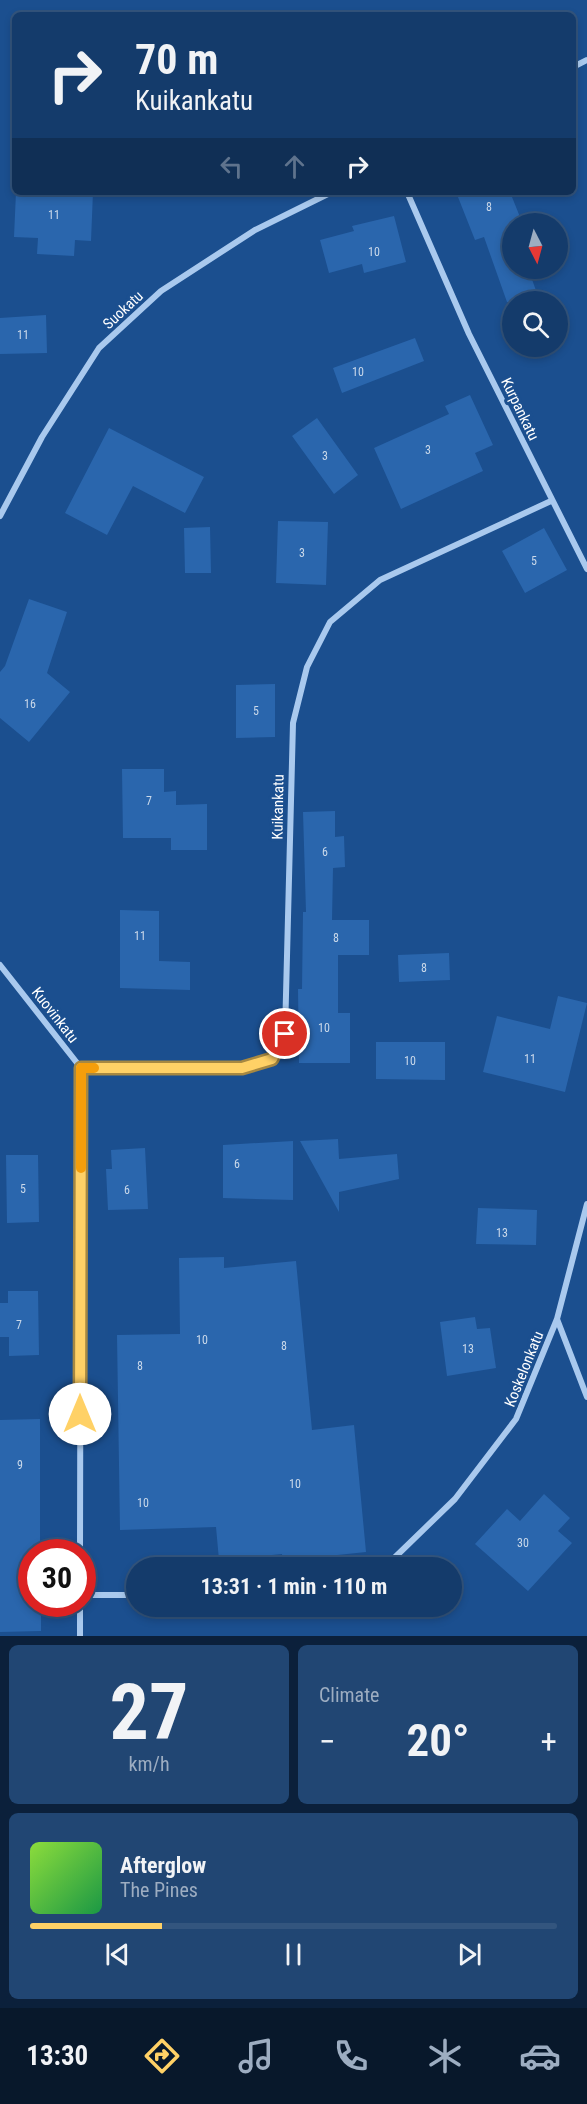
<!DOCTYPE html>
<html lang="en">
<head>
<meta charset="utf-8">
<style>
	:root { --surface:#143b6b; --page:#214673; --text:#f1f3f6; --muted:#9dadc1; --line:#33557e; --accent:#ffd166 }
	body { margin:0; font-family:"Roboto Condensed",sans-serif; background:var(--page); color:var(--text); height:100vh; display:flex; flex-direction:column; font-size:22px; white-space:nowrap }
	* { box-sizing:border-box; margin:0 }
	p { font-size:20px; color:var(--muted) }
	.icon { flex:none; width:33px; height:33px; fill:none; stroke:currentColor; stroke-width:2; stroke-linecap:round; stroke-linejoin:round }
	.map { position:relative; height:1636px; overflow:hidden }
	.side { display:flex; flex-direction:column; gap:9px; padding:9px; background:#0b203b; flex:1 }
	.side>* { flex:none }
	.guide { position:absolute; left:12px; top:12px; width:564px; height:183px; border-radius:9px; box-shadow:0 3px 9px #0003,0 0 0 2px var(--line); background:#143b6b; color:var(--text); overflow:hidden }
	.needle { width:39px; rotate:174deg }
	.fabs { position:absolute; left:502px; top:213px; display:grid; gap:12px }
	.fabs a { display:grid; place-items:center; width:66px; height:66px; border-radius:50%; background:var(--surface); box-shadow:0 3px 9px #0003,0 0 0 2px var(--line); font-size:30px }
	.speed { position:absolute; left:18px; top:1539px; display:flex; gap:12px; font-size:30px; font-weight:700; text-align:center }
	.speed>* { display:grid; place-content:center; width:78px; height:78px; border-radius:50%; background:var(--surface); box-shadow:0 3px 9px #0003,0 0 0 2px var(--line); line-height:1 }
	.speed .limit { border:9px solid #d22; background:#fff; color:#111 }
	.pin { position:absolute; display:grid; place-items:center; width:51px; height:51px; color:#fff; margin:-26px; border:3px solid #fff; border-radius:50%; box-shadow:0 2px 6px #0007 }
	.me { position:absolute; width:66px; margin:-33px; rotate:0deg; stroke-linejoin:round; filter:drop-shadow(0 0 4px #0008) }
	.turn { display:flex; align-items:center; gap:21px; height:126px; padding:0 24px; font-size:27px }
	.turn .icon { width:78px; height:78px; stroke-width:2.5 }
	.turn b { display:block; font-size:42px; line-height:51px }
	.lanes { display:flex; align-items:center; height:57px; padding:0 24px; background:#0003; justify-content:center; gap:30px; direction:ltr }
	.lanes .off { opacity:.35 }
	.big { font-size:45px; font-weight:700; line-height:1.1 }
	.side .tile { flex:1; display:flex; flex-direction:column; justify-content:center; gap:9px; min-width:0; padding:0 21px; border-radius:9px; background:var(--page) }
	.side .dial { align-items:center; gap:0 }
	.dial b { font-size:78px; line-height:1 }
	.song { display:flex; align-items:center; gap:18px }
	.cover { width:72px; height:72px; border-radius:9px; background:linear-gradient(135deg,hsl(90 70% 55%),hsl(140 70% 35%)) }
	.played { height:6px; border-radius:3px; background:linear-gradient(90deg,var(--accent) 25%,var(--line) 25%) }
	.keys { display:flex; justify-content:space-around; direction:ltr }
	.heat { display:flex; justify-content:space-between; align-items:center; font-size:33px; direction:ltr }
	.side .tiles { flex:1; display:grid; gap:9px; grid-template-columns:1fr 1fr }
	.tile:last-child { grid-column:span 2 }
	.trip { position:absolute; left:126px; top:1557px; width:336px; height:60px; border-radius:30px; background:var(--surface); box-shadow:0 3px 9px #0003,0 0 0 2px var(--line); font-weight:700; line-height:60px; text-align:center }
	.tabs { display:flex; height:96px; justify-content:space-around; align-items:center; background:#08182b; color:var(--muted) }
	.tabs .icon { width:42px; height:42px }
	.tabs .active { color:var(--accent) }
	.tabs b { font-size:27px; color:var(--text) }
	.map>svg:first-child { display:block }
	.building { fill:#2a66ad }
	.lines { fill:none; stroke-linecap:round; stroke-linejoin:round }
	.street { stroke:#a9c9ee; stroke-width:6 }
	.route-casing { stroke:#a68842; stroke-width:15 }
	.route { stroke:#ffd166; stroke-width:10 }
	.slow { stroke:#f59e0b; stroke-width:10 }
	.labels { text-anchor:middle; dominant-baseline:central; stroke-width:6; stroke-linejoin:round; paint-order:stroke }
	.number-label { font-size:12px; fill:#cad9ea }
	.street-label { font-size:15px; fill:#fff; stroke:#1b4f8f }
</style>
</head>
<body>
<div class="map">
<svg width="587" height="1636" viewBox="0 0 587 1636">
	<rect width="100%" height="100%" fill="#1b4f8f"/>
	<path class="building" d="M 16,192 L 93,192 L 91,241 L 75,240 L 74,256 L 37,254 L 38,238 L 14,237 Z
		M 456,192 L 510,192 L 522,222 L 513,224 L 513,268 L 528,268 L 540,302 L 507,302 L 484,237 L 475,240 Z
		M 394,216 L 406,262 L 364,273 L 362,264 L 329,273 L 320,240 L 354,231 L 352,226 Z
		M 46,315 L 47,353 L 0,354 L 0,318 Z
		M 415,338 L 424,361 L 342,393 L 333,368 Z
		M 470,395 L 493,445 L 475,453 L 483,471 L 401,509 L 374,448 L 449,414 L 445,406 Z
		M 317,418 L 358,475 L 334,494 L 292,436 Z
		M 109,428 L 204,477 L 185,513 L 133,486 L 107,535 L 65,513 Z
		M 278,521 L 328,522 L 326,585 L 276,583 Z
		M 210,527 L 211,573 L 185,573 L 184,528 Z
		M 544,528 L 567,570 L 525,593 L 502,551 Z
		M 29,599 L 67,612 L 47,673 L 70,692 L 29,742 L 0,718 L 0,672 L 5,666 Z
		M 275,684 L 275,737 L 236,738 L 236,685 Z
		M 122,769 L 164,769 L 164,792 L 176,791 L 176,805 L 207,804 L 207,850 L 171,850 L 171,838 L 123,838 Z
		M 335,811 L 335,837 L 344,836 L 345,867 L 333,868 L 332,920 L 369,920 L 369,955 L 338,955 L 338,1013 L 350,1013 L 350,1063 L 299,1063 L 298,989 L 302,989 L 303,912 L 306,912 L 303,812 Z
		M 120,910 L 159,911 L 159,961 L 190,962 L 190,990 L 120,988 Z
		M 449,953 L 450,980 L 399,982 L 398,955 Z
		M 558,996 L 587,1003 L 565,1092 L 483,1072 L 497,1016 L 550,1029 Z
		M 376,1042 L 445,1042 L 445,1080 L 376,1079 Z
		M 338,1139 L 339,1159 L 397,1154 L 399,1179 L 339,1192 L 339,1212 L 300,1141 Z
		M 293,1141 L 293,1200 L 223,1198 L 223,1145 Z
		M 145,1148 L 148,1209 L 108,1210 L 106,1169 L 112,1169 L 111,1150 Z
		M 6,1155 L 38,1155 L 39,1222 L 7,1223 Z
		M 478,1208 L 537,1210 L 536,1245 L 476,1244 Z
		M 224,1257 L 224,1268 L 296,1261 L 312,1430 L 354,1425 L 366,1552 L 328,1556 L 329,1562 L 283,1567 L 282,1554 L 219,1560 L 216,1527 L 120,1530 L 117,1335 L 180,1334 L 179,1258 Z
		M 8,1291 L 38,1291 L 39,1355 L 9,1356 L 9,1337 L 0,1337 L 0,1303 L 8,1303 Z
		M 475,1317 L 477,1329 L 490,1328 L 496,1368 L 447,1376 L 440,1322 Z
		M 40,1419 L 40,1552 L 32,1552 L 32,1604 L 41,1604 L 41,1631 L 0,1632 L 0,1420 Z
		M 544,1494 L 570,1518 L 558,1531 L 572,1543 L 528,1591 L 475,1544 L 507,1509 L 520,1521 Z"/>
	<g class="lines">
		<path class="street" d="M 573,67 L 587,60
			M 407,192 L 469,334 L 587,569
			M 0,516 L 42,437 L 99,348 L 161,291 L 255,230 L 332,192
			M 0,965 L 81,1068 L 80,1552
			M 81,1068 L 242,1068 L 272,1059 L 285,1034 L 293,723 L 307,667 L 330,622 L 380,580 L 551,501
			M 557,1319 L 587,1397
			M 381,1568 L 388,1564 L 455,1499 L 516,1419 L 557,1319 L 587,1204
			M 82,1595 L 136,1595
			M 80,1604 L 80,1636"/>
	</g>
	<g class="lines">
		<defs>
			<path id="route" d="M 80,1414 L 81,1068 L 242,1068 L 272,1059 L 285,1034"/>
		</defs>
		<use href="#route" class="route-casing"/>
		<use href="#route" class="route"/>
		<path class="slow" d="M 81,1168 L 81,1068 L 94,1068"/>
	</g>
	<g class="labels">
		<g class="number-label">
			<text x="489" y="207">8</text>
			<text x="54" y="215">11</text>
			<text x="374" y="252">10</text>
			<text x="23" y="335">11</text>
			<text x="358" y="372">10</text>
			<text x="428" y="450">3</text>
			<text x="325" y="456">3</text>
			<text x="302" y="553">3</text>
			<text x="534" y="561">5</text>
			<text x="30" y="704">16</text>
			<text x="256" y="711">5</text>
			<text x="149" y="801">7</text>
			<text x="325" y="852">6</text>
			<text x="140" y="936">11</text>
			<text x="336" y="938">8</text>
			<text x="424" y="968">8</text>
			<text x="324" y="1028">10</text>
			<text x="530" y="1059">11</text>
			<text x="410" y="1061">10</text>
			<text x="237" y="1164">6</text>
			<text x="23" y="1189">5</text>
			<text x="127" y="1190">6</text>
			<text x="502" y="1233">13</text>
			<text x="19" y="1325">7</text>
			<text x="202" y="1340">10</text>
			<text x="284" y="1346">8</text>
			<text x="468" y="1349">13</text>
			<text x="140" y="1366">8</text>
			<text x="20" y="1465">9</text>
			<text x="295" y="1484">10</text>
			<text x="143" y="1503">10</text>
			<text x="523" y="1543">30</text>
		</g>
		<g class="street-label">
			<text transform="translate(123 310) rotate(-43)">Suokatu</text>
			<text transform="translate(520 409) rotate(64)">Kurpankatu</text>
			<text transform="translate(278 807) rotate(-89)">Kuikankatu</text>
			<text transform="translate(55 1015) rotate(52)">Kuovinkatu</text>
			<text transform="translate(524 1369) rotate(-68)">Koskelonkatu</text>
		</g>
	</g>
</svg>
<div class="fabs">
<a><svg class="needle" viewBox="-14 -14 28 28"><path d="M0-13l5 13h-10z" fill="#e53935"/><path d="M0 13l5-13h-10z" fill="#9dadc1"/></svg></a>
<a><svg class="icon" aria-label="search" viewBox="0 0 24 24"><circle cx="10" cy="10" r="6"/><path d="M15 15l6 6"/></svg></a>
</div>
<div class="speed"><div class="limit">30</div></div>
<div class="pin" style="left:285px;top:1034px;background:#d93025"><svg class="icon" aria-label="arrive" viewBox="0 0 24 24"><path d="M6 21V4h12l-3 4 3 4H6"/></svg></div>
<svg class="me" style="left:80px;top:1414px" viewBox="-20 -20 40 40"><circle r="19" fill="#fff"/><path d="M0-13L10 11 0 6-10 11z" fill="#ffd166"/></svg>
<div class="trip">13:31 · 1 min · 110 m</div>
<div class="guide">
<div class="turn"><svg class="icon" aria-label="right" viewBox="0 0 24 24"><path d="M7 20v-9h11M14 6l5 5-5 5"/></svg><div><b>70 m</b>Kuikankatu</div></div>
<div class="lanes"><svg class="icon off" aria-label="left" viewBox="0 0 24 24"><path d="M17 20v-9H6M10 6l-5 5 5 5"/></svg><svg class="icon off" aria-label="ahead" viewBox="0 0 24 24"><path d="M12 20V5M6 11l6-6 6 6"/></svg><svg class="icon" aria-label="right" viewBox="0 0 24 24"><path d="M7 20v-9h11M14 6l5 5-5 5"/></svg></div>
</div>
</div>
<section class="side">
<div class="tiles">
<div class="tile dial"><b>27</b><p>km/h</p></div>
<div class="tile"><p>Climate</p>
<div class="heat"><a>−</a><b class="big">20°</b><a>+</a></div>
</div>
<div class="tile">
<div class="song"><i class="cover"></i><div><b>Afterglow</b><p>The Pines</p></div></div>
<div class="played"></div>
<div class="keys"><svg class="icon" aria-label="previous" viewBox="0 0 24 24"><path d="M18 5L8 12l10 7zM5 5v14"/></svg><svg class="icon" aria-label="pause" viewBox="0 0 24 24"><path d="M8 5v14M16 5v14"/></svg><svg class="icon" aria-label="next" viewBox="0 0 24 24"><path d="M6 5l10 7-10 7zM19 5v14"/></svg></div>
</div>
</div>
</section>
<nav class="tabs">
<b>13:30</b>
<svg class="icon active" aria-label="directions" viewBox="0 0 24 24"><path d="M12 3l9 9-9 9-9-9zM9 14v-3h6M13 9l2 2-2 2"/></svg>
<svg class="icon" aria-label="music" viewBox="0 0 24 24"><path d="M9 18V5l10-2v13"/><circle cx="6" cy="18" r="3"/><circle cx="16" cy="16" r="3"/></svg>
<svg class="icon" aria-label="phone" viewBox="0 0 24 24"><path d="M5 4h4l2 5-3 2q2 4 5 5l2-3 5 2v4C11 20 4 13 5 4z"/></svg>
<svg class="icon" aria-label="climate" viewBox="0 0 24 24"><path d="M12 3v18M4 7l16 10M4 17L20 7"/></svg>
<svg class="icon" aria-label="car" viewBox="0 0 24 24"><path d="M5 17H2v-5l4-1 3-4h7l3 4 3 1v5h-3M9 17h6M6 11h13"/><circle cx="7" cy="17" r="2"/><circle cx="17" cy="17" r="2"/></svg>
</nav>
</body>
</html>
